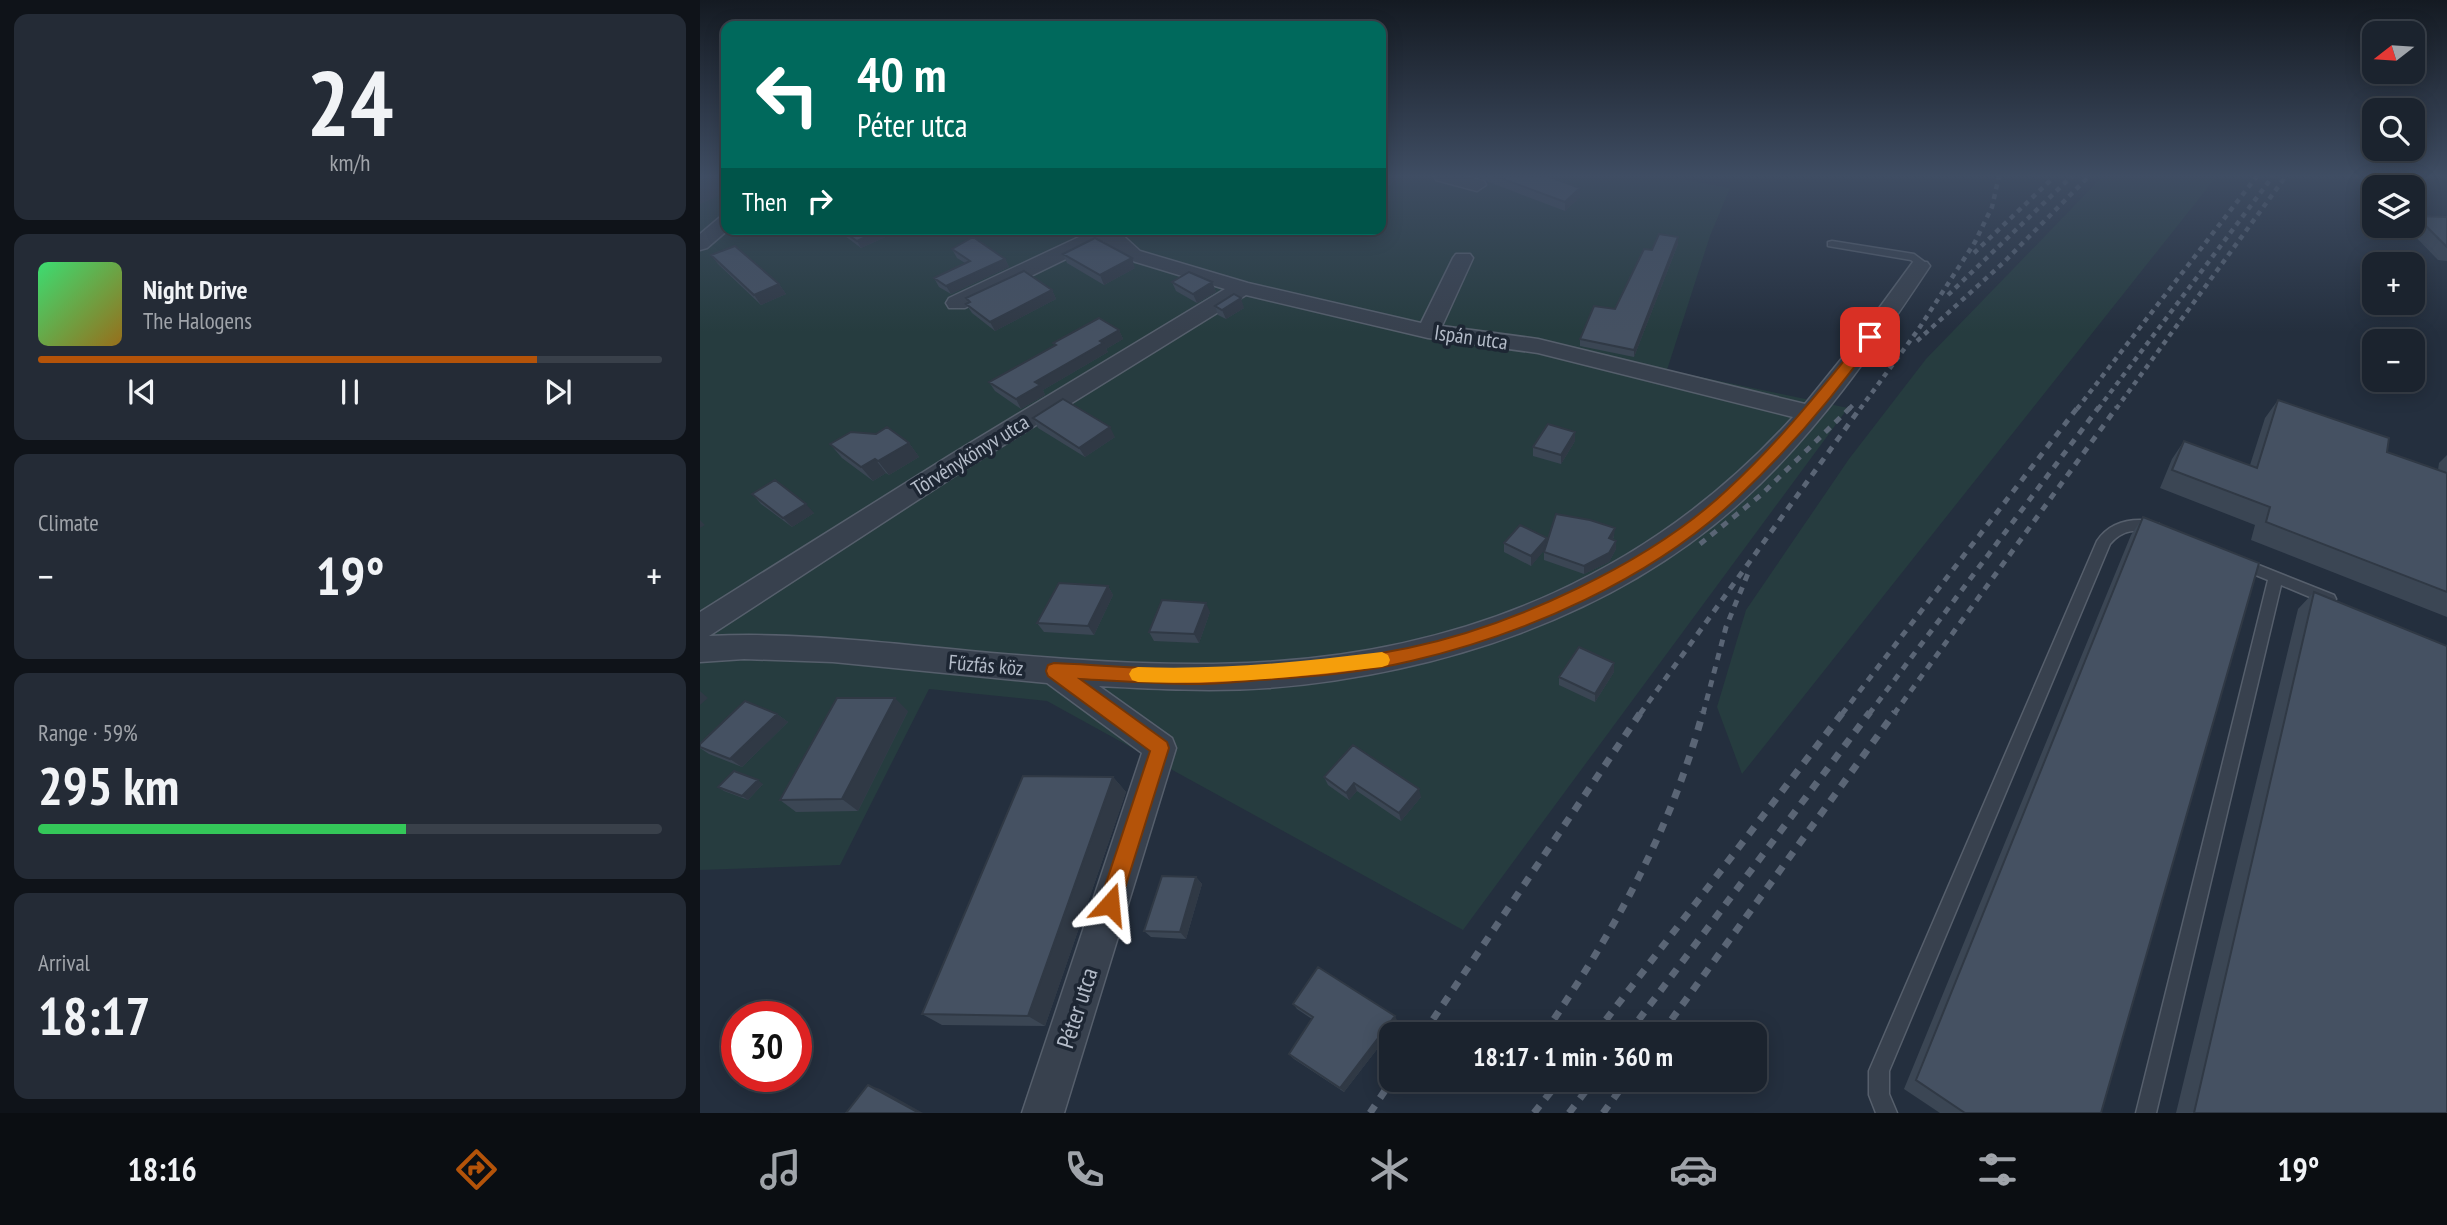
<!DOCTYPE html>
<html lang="en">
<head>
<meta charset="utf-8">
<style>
	:root { --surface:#1b232e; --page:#242b36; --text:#f1f3f6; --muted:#a0a4aa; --line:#39404a; --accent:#b45309 }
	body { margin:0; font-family:"PT Sans Narrow",sans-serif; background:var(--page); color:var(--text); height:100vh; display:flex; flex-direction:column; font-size:26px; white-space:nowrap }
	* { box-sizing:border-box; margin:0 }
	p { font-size:23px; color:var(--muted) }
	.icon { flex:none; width:38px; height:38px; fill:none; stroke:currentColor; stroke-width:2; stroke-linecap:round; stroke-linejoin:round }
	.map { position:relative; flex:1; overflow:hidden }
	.drawer { display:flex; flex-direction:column; gap:14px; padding:14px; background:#0f1319; width:700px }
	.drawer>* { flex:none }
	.guide { position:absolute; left:21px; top:21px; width:665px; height:214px; border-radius:14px; box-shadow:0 4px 18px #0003,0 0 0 2px var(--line); background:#00695c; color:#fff; overflow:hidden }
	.needle { width:46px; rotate:253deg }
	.controls { position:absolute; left:1662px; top:21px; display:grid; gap:14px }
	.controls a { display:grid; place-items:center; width:63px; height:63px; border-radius:14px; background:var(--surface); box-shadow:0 4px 18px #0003,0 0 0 2px var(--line); font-size:35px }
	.speed { position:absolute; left:21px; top:1001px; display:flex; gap:14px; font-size:35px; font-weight:700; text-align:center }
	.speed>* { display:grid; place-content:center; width:91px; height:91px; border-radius:50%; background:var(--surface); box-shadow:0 4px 18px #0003,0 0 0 2px var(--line); line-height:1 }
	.speed .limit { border:10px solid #d22; background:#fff; color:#111 }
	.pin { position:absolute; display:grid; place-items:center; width:60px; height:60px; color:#fff; margin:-30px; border-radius:14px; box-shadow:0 4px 10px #0006 }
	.me { position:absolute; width:77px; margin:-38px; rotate:18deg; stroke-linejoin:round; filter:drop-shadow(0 0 5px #0008) }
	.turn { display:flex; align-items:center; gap:24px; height:147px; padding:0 21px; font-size:32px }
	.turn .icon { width:91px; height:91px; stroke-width:2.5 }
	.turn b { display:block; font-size:49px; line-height:60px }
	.then { display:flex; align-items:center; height:66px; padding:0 21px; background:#0003; gap:14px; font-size:26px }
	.big { font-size:52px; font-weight:600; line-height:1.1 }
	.drawer .card { flex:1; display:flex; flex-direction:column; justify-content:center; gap:10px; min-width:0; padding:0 24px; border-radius:14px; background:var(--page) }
	.drawer .dial { align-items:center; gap:0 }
	.dial b { font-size:91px; line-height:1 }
	.song { display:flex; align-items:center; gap:21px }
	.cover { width:84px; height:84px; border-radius:10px; background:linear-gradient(135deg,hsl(140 70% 55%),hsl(40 70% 35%)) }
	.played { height:7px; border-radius:4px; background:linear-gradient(90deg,var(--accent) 80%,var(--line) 80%) }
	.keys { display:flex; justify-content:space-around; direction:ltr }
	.heat { display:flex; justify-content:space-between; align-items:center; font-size:38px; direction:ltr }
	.charge { height:10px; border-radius:5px; background:linear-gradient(90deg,#34c759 59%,var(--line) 0) }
	.trip { position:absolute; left:679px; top:1022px; width:388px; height:70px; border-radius:14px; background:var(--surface); box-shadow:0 4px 18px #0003,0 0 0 2px var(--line); font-weight:600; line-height:70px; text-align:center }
	.tabs { display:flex; height:112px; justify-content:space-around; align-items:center; background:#0b0e12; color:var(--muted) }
	.tabs .icon { width:49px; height:49px }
	.tabs .active { color:var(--accent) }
	.tabs b { font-size:32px; color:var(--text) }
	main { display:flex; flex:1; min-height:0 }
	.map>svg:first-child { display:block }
	.green { fill:#263c3f }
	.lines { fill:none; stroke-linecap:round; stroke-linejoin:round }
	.service-casing { stroke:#565f6c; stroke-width:3 }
	.minor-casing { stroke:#565f6c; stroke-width:3 }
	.service { fill:#38414e; fill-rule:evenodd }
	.minor { fill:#38414e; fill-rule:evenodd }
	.rail-far2 { stroke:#5a6575; stroke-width:4.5; stroke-dasharray:5 5; stroke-linecap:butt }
	.rail-far1 { stroke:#5a6575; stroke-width:5; stroke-dasharray:7 7; stroke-linecap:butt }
	.rail { stroke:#5a6575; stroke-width:7; stroke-dasharray:9 9; stroke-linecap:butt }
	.wall { fill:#3b4654 }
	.shaded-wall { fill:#303945 }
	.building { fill:#455162; stroke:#303945; stroke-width:2 }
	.route { fill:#b45309; stroke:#753606; stroke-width:2 }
	.slow { fill:#f59e0b }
	.labels { text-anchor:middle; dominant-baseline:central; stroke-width:7; stroke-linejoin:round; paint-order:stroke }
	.street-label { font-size:21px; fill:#b4bcc9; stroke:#1d2633 }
	.near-street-label { font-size:24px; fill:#b4bcc9; stroke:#1d2633 }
</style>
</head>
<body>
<main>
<section class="drawer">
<div class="card dial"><b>24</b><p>km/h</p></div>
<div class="card">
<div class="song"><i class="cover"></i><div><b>Night Drive</b><p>The Halogens</p></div></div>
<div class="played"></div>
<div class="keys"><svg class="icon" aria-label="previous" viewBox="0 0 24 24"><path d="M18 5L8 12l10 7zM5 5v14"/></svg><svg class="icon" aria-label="pause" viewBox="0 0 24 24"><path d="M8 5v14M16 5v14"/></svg><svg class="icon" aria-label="next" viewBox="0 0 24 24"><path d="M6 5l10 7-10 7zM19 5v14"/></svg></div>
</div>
<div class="card"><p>Climate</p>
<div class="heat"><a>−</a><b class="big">19°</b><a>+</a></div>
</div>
<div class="card"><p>Range · 59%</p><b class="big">295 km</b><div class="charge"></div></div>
<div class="card"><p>Arrival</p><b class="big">18:17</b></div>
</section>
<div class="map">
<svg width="1747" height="1113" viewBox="0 0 1747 1113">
	<rect width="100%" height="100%" fill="#242f3e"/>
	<path class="green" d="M 0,176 L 26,176 L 26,229 L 681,229 L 681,176 L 730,176 L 780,189 L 795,176 L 964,176 L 1030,188 L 1010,236 L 967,370 L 1148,408 L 763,930 L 347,701 L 229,689 L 140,865 L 0,870 Z
		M 1403,176 L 1517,176 L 1042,774 L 1017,707 L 1046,610 L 1149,459 L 1226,359 Z"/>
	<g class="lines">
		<defs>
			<path id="service" d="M 1132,241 L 1214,254 L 1226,263 L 1224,268 L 1216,268 L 1216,264 L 1211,260 L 1128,246 L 1128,242 Z
				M 1440,520 L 1459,524 L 1461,528 L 1454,533 C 1436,529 1423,529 1410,544 L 1189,1071 L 1189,1094 L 1197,1113 L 1176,1113 L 1169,1095 L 1169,1071 L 1397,541 C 1407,526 1422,520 1440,520 Z
				M 1541,558 L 1634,595 L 1636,599 L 1634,603 L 1629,605 L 1581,585 L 1456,1113 L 1436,1113 L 1568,580 L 1536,567 L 1534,563 L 1536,559 Z"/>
			<path id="minor" d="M 734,176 L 764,176 L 784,181 L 786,185 L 777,191 L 736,180 Z
				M 26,216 L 26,229 L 29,229 L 7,248 L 0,250 L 0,234 L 19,218 Z
				M 396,229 L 416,229 L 440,251 L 548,283 L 721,323 L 753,258 L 756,254 L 770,254 L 773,258 L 742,326 L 838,339 L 1105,404 L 1147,352 L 1213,262 L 1227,262 L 1230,266 C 1175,349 1117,433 1042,501 C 914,617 739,674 568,688 C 512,692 455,689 399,686 L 472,738 L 476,748 L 364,1113 L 322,1113 L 442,753 L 347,683 L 133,662 L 44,659 L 0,662 L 0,612 L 252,454 L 525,289 L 426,259 L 403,241 L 265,308 L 249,308 L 246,303 L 249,298 ZM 546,295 L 728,338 L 838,353 L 1093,417 C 954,571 772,650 565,662 C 483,667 399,662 316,655 C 214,647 112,631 9,636 L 270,466 Z"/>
		</defs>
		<use href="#service" class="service-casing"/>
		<use href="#minor" class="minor-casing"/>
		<use href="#service" class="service"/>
		<use href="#minor" class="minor"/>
		<path class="rail-far2" d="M 1274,253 L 1355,176
			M 1248,295 L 1372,176
			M 1217,341 L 1303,263 L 1389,176
			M 1149,409 L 1155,403
			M 1160,409 L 1218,330 L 1275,242 L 1292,207 L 1299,176
			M 1377,409 L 1557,176
			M 1398,409 L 1573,176
			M 1416,409 L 1586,176"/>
		<path class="rail-far1" d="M 1000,544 L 1061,495 L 1151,407
			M 940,714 L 1161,407
			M 1003,714 L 1026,627 L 1049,571
			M 1142,714 L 1378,407
			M 1169,714 L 1399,407
			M 1194,714 L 1417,407"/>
		<path class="rail" d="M 723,1034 L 941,712
			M 844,1034 C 914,931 970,833 1003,712
			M 895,1034 L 1143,712
			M 928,1034 L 1170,712
			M 961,1034 L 1195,712
			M 809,1085 L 812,1080
			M 670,1113 L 692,1080
			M 834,1113 L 860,1080
			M 869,1113 L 894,1080
			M 903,1113 L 927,1080"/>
	</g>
	<path class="wall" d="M 681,176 L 699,176 L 690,185 L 681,184 Z
		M 773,176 L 847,176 L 880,188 L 880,197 L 865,211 Z
		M 1716,216 L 1747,217 L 1747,261 L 1738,260 L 1707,228 L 1709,226 L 1713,226 L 1713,220 Z
		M 138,229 L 203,229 L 161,248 L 141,233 Z
		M 978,237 L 978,244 L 934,357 L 880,346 L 880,339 L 915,309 L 952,250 Z
		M 252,249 L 305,259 L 309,267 L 251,294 L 239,287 L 234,278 L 265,263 L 257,258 Z
		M 363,254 L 435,268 L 404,285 L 367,263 Z
		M 11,255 L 79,284 L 86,294 L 61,305 L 18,264 Z
		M 472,282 L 512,282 L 516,292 L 497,303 L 476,291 Z
		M 352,290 L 356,299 L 295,331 L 272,313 L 266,304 L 268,303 L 266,298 Z
		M 515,306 L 544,308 L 526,319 L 518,315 Z
		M 419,330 L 423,339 L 406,349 L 408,352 L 343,390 L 345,395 L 321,409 L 295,391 L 289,382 L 355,346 L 353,343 Z
		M 1578,400 L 1687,452 L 1738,470 L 1739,463 L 1747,455 L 1747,617 L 1551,540 L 1555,525 L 1460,488 L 1472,459 L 1484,441 L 1550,465 L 1565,418 Z
		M 333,418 L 415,437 L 385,457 L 338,428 Z
		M 875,432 L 875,441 L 861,464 L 833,456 L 833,447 Z
		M 209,443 L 219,457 L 189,475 L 186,473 L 173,481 L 142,458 L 130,444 Z
		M 52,494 L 114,513 L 92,527 L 61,504 Z
		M 1443,517 L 1401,1113 L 1240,1113 L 1204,1089 L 1431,535 Z
		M 914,536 L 913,539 L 916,541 L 916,549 L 909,562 L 884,574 L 844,560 L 844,550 L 831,566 L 804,552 L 804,543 L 847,543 Z
		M 408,586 L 413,595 L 394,635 L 344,632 L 337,623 Z
		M 1614,592 L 1747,1113 L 1476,1113 L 1598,609 Z
		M 510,612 L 499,643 L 454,641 L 449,632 Z
		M 914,672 L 895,702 L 859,685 L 859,677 Z
		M 208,711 L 158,811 L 96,812 L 80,800 Z
		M 77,714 L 88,722 L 42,767 L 9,754 L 0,748 L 0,744 Z
		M 653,745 L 721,797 L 701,821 L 657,791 L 649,800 L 628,785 L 624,777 Z
		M 413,777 L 426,792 L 345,1026 L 242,1025 L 222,1014 Z
		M 63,784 L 48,800 L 24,791 L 18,787 Z
		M 496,877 L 502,884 L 486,939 L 451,937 L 444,931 Z
		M 593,1004 L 698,1022 L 644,1092 L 594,1059 L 589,1054 L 612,1019 L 597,1009 Z"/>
	<path class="shaded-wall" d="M 12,176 L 26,176 L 26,193 L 0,204 L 0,181 Z
		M 691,176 L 699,176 L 690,185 L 689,178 Z
		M 880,188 L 880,197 L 865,211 L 865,202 Z
		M 183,229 L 203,229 L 161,248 L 157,241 Z
		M 978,237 L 978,244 L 934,357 L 934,350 Z
		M 432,258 L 435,268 L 404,285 L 400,275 Z
		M 305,259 L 309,267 L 251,294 L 246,286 Z
		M 512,282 L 516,292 L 497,303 L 493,294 Z
		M 79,284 L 86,294 L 61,305 L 54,295 Z
		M 352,290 L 356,299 L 295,331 L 290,322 Z
		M 541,298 L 544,308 L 526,319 L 522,310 Z
		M 419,330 L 423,339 L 406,349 L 408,352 L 343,390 L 345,395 L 321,409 L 316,399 L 335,382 Z
		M 410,427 L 415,437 L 385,457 L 379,448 Z
		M 875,432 L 875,441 L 861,464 L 861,455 Z
		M 209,443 L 219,457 L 189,475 L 178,461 Z
		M 175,459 L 186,473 L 173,481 L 161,467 Z
		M 106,504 L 114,513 L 92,527 L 83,518 Z
		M 0,520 L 5,525 L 0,528 Z
		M 915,528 L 914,536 L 908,547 L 909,538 Z
		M 847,538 L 847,547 L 831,566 L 831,556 Z
		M 916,541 L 916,549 L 909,562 L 884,574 L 884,566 Z
		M 408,586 L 413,595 L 394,635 L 388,626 Z
		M 506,603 L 510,612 L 499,643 L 494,634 Z
		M 914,663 L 914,672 L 895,702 L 895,694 Z
		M 0,691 L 8,698 L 0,705 Z
		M 195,698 L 208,711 L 158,811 L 142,799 Z
		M 77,714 L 88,722 L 42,767 L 30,759 Z
		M 413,777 L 426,792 L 345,1026 L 328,1016 Z
		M 58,780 L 63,784 L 48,800 L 42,796 Z
		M 654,783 L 657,791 L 649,800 L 646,793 Z
		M 719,789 L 721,797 L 701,821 L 699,813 Z
		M 496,877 L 502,884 L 486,939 L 480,932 Z
		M 695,1016 L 698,1022 L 644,1092 L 640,1088 Z
		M 168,1085 L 180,1089 L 223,1113 L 219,1113 Z"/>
	<path class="building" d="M 0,176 L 12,176 L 0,181 Z
		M 795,176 L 847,176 L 880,188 L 865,202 Z
		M 1716,216 L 1747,217 L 1747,247 Z
		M 140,229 L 183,229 L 157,241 Z
		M 959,234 L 978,237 L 934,350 L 880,339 L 894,306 L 915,309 L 944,249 L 952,250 Z
		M 273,237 L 305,259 L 246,286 L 234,278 L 270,261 L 252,249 Z
		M 395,238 L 432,258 L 400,275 L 363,254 Z
		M 35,246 L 79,284 L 54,295 L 11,255 Z
		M 324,271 L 352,290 L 290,322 L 266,304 L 270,302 L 266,298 Z
		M 489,272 L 512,282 L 493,294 L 472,282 Z
		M 534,294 L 541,298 L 522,310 L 515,306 Z
		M 399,318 L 419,330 L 400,341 L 403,343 L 335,382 L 340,385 L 316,399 L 289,382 L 356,345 L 353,343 Z
		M 363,399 L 410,427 L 379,448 L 333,418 Z
		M 1578,400 L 1689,438 L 1687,452 L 1747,473 L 1747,592 L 1566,522 L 1570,507 L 1472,470 L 1484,441 L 1557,468 Z
		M 848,424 L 875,432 L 861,455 L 833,447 Z
		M 187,427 L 209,443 L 178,461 L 175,459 L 161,467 L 130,444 L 151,432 L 176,434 Z
		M 75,480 L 106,504 L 83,518 L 52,494 Z
		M 856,514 L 890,520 L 915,528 L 909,538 L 916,541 L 909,553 L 884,566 L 844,552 Z
		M 1443,517 L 1559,563 L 1401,1113 L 1265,1113 L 1216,1080 Z
		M 820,525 L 847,538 L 831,556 L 804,543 Z
		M 359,583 L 408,586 L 388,626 L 337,623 Z
		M 1614,592 L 1747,646 L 1747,1113 L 1494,1113 Z
		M 462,600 L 506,603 L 494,634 L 449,632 Z
		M 879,647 L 914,663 L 895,694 L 859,677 Z
		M 137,698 L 195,698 L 142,799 L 80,800 Z
		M 45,701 L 77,714 L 30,759 L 0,747 L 0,744 Z
		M 653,745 L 719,789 L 699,813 L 654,783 L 646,793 L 624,777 Z
		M 34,771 L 58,780 L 42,796 L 18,787 Z
		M 323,776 L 413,777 L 328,1016 L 222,1014 Z
		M 462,876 L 496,877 L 480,932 L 444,931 Z
		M 618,967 L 695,1016 L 640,1088 L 589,1054 L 613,1017 L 593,1004 Z
		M 168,1085 L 219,1113 L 146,1113 Z"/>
	<linearGradient id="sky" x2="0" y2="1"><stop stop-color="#141a22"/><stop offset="0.53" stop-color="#3f4d63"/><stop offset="1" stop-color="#3f4d63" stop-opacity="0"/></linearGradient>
	<rect width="1747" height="332" fill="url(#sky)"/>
	<path class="route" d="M 1170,333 L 1176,337 C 1136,394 1089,449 1038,497 C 952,579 826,634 711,661 C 662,673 609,677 559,680 C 538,682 517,684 496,684 C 457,684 418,681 380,679 L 467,742 L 469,748 L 420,904 L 417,912 L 410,915 L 402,912 L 399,904 L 450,751 L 348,676 L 346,671 L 348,665 L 354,663 C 402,665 450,670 497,669 C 567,669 640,662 708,648 C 813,626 950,563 1028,489 C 1079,442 1122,388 1165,335 Z"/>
	<path class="slow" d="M 682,652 L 688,655 L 690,660 L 688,665 L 682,667 C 599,677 521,685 438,682 L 432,680 L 429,674 L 432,669 L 438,667 C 520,670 600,662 682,652 Z"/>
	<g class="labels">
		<g class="street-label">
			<text transform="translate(771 337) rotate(8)">Ispán utca</text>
			<text transform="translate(270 455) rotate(-32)">Törvénykönyv utca</text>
			<text transform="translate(286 665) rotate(5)">Fűzfás köz</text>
		</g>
		<g class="near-street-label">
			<text transform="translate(377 1008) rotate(-72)">Péter utca</text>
		</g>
	</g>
</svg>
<div class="controls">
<a><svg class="needle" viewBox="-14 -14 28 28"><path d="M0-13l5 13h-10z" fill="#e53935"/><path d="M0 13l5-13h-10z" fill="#a0a4aa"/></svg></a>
<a><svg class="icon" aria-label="search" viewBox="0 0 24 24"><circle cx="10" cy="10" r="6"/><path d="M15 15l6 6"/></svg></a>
<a><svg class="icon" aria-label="layers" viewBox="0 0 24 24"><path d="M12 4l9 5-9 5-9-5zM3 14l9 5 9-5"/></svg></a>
<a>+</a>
<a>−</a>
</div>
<div class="speed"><div class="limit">30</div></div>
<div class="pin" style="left:1170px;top:337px;background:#d93025"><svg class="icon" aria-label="arrive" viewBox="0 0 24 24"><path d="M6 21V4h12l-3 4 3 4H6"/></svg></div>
<svg class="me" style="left:410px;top:904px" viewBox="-20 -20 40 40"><path d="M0-17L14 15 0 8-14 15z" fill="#b45309" stroke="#fff" stroke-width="4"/></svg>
<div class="trip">18:17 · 1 min · 360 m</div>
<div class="guide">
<div class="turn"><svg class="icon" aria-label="left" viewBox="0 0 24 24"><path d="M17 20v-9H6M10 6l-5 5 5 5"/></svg><div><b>40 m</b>Péter utca</div></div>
<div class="then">Then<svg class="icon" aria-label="right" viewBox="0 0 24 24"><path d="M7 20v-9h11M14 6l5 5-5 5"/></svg></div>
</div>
</div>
</main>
<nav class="tabs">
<b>18:16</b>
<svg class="icon active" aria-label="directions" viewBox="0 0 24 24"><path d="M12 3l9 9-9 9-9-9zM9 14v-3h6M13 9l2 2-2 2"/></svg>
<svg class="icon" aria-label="music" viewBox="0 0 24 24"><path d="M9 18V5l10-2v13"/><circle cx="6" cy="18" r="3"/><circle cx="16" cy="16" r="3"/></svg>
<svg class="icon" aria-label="phone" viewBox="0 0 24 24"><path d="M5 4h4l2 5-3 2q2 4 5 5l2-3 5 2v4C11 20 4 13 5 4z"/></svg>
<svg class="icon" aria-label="climate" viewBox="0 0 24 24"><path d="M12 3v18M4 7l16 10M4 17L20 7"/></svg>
<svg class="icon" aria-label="car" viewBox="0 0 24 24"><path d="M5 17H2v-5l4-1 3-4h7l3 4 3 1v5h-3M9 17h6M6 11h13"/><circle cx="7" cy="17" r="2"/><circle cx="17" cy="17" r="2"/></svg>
<svg class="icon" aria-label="filters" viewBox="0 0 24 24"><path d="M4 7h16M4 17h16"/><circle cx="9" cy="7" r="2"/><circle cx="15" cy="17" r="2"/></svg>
<b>19°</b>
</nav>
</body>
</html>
